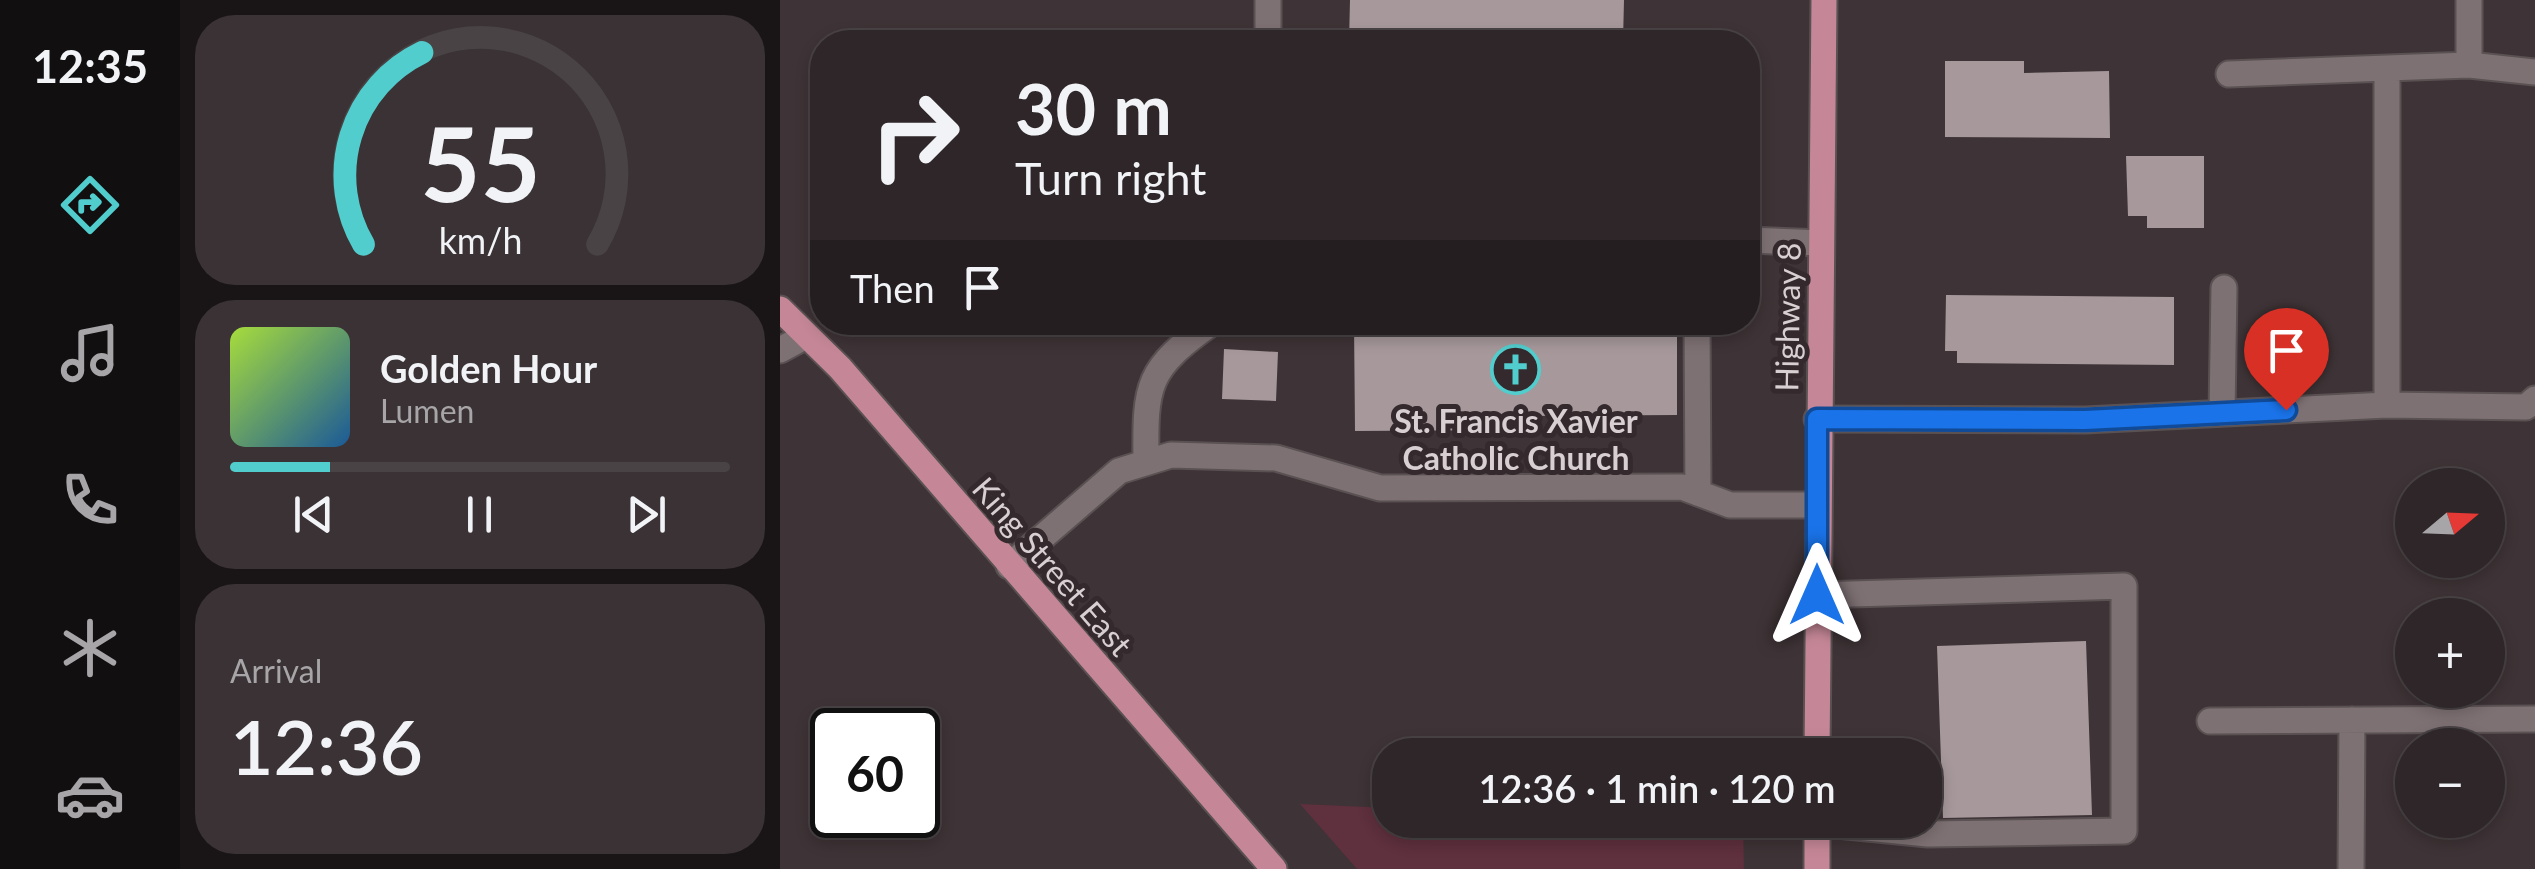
<!DOCTYPE html>
<html lang="en">
<head>
<meta charset="utf-8">
<style>
	:root { --surface:#2e2628; --page:#3a3234; --text:#f1f3f6; --muted:#a7a5a8; --line:#494345; --accent:#52cdcd }
	body { margin:0; font-family:Lato,sans-serif; background:var(--page); color:var(--text); height:100vh; display:flex; flex-direction:column; font-size:38px; white-space:nowrap }
	* { box-sizing:border-box; margin:0 }
	p { font-size:32px; color:var(--muted) }
	.icon { flex:none; width:55px; height:55px; fill:none; stroke:currentColor; stroke-width:2; stroke-linecap:round; stroke-linejoin:round }
	.map { position:relative; flex:1; overflow:hidden }
	.side { display:flex; flex-direction:column; gap:15px; padding:15px; background:#191516; width:600px }
	.side>* { flex:none }
	.top-card { position:absolute; left:30px; top:30px; width:950px; height:305px; border-radius:40px; box-shadow:0 5px 15px #0003,0 0 0 2px var(--line); background:#2e2628; color:var(--text); overflow:hidden }
	.needle { width:65px; rotate:71deg }
	.controls { position:absolute; left:1615px; top:468px; display:grid; gap:20px }
	.controls a { display:grid; place-items:center; width:110px; height:110px; border-radius:50%; background:var(--surface); box-shadow:0 5px 15px #0003,0 0 0 2px var(--line); font-size:50px }
	.speed { position:absolute; left:30px; top:708px; display:flex; gap:20px; font-size:50px; font-weight:700; text-align:center }
	.speed>* { display:grid; place-content:center; width:130px; height:130px; border-radius:50%; background:var(--surface); box-shadow:0 5px 15px #0003,0 0 0 2px var(--line); line-height:1 }
	.speed .limit { border:5px solid #111; border-radius:15px; background:#fff; color:#111 }
	.pin { position:absolute; display:grid; place-items:center; width:85px; height:85px; color:#fff; margin:-102px -42px; border-radius:50% 50% 50% 0; rotate:-45deg; box-shadow:0 0 10px #0007 }
	.pin .icon { rotate:45deg }
	.me { position:absolute; width:110px; margin:-55px; rotate:0deg; stroke-linejoin:round; filter:drop-shadow(0 0 8px #0008) }
	.turn { display:flex; align-items:center; gap:35px; height:210px; padding:0 40px; font-size:45px }
	.turn .icon { width:130px; height:130px; stroke-width:2.5 }
	.turn b { display:block; font-size:70px; line-height:85px }
	.then { display:flex; align-items:center; height:95px; padding:0 40px; background:#0003; gap:20px; font-size:38px }
	.big { font-size:75px; font-weight:600; line-height:1.1 }
	.side .card { flex:1; display:flex; flex-direction:column; justify-content:center; gap:15px; min-width:0; padding:0 35px; border-radius:40px; background:var(--page) }
	.side .dial { align-items:center; gap:0 }
	.dial svg { height:260px; overflow:visible; fill:none; stroke:var(--line); stroke-width:7; stroke-linecap:round; text-anchor:middle }
	.dial text { fill:var(--text); stroke:none }
	.song { display:flex; align-items:center; gap:30px }
	.cover { width:120px; height:120px; border-radius:15px; background:linear-gradient(135deg,hsl(80 70% 55%),hsl(210 70% 35%)) }
	.played { height:10px; border-radius:5px; background:linear-gradient(90deg,var(--accent) 20%,var(--line) 20%) }
	.keys { display:flex; justify-content:space-around; direction:ltr }
	.trip { position:absolute; left:592px; top:738px; width:570px; height:100px; border-radius:40px; background:var(--surface); box-shadow:0 5px 15px #0003,0 0 0 2px var(--line); font-weight:600; line-height:100px; text-align:center }
	main { display:flex; flex:1; min-height:0 }
	.menu { display:flex; flex-direction:column; width:180px; justify-content:space-around; align-items:center; background:#120f10; color:var(--muted) }
	.menu .icon { width:70px; height:70px }
	.menu .on { color:var(--accent) }
	.menu b { font-size:45px; color:var(--text) }
	.map>svg:first-child { display:block }
	.green { fill:#5f303e }
	.building { fill:#a6989b }
	.lines { fill:none; stroke-linecap:round; stroke-linejoin:round }
	.minor-casing { stroke:#5a5153; stroke-width:29 }
	.major-casing { stroke:#5a5153; stroke-width:29 }
	.minor { stroke:#7e7174; stroke-width:25 }
	.major { stroke:#c58797; stroke-width:25 }
	.route-casing { stroke:#114b97; stroke-width:25 }
	.route { stroke:#1a73e8; stroke-width:18 }
	.labels { text-anchor:middle; dominant-baseline:central; stroke-width:10; stroke-linejoin:round; paint-order:stroke }
	.street-label { font-size:32px; fill:#d7cfd1; stroke:#34292c }
	.poi-label { font-size:32px; font-weight:bold; fill:#d7cfd1; stroke:#34292c }
</style>
</head>
<body>
<main>
<nav class="menu">
<b>12:35</b>
<svg class="icon on" aria-label="directions" viewBox="0 0 24 24"><path d="M12 3l9 9-9 9-9-9zM9 14v-3h6M13 9l2 2-2 2"/></svg>
<svg class="icon" aria-label="music" viewBox="0 0 24 24"><path d="M9 18V5l10-2v13"/><circle cx="6" cy="18" r="3"/><circle cx="16" cy="16" r="3"/></svg>
<svg class="icon" aria-label="phone" viewBox="0 0 24 24"><path d="M5 4h4l2 5-3 2q2 4 5 5l2-3 5 2v4C11 20 4 13 5 4z"/></svg>
<svg class="icon" aria-label="climate" viewBox="0 0 24 24"><path d="M12 3v18M4 7l16 10M4 17L20 7"/></svg>
<svg class="icon" aria-label="car" viewBox="0 0 24 24"><path d="M5 17H2v-5l4-1 3-4h7l3 4 3 1v5h-3M9 17h6M6 11h13"/><circle cx="7" cy="17" r="2"/><circle cx="17" cy="17" r="2"/></svg>
</nav>
<section class="side">
<div class="card dial"><svg viewBox="0 0 100 80">
<path d="M14 69A42 42 0 1 1 86 69"/>
<path d="M14 69A42 42 0 0 1 32 10" stroke="#52cdcd"/>
<text x="50" y="56" font-size="32" font-weight="700">55</text>
<text x="50" y="72" font-size="11">km/h</text>
</svg></div>
<div class="card">
<div class="song"><i class="cover"></i><div><b>Golden Hour</b><p>Lumen</p></div></div>
<div class="played"></div>
<div class="keys"><svg class="icon" aria-label="previous" viewBox="0 0 24 24"><path d="M18 5L8 12l10 7zM5 5v14"/></svg><svg class="icon" aria-label="pause" viewBox="0 0 24 24"><path d="M8 5v14M16 5v14"/></svg><svg class="icon" aria-label="next" viewBox="0 0 24 24"><path d="M6 5l10 7-10 7zM19 5v14"/></svg></div>
</div>
<div class="card"><p>Arrival</p><b class="big">12:36</b></div>
</section>
<div class="map">
<svg width="1755" height="869" viewBox="0 0 1755 869">
	<rect width="100%" height="100%" fill="#3e3336"/>
	<path class="green" d="M 520,804 L 610,808 L 610,820 L 963,821 L 964,869 L 577,869 Z"/>
	<path class="building" d="M 570,0 L 844,0 L 843,42 L 569,42 Z
		M 1165,61 L 1244,61 L 1244,73 L 1329,71 L 1330,138 L 1165,137 Z
		M 1346,156 L 1424,156 L 1424,228 L 1367,228 L 1367,216 L 1348,216 Z
		M 1166,295 L 1394,297 L 1394,365 L 1177,363 L 1177,351 L 1165,351 Z
		M 574,322 L 897,324 L 897,415 L 742,416 L 742,430 L 575,431 Z
		M 444,349 L 498,352 L 496,401 L 442,399 Z
		M 1306,641 L 1312,815 L 1163,818 L 1157,646 Z"/>
	<g class="lines">
		<defs>
			<path id="minor" d="M 1689,0 L 1689,65
				M 488,42 L 488,0
				M 1449,74 L 1689,65 L 1755,72
				M 968,240 L 1041,243
				M 917,322 L 918,493
				M 0,350 L 26,336
				M 1607,405 L 1607,70
				M 1442,413 L 1444,288
				M 1037,419 L 1305,420 L 1607,405 L 1746,407 L 1755,399
				M 366,462 C 365,384 366,369 433,322
				M 229,566 L 339,471 L 391,455 L 496,458 L 600,488 L 902,487 L 950,505 L 1037,505
				M 1430,721 L 1755,719
				M 1037,823 L 1148,834 L 1344,831 L 1344,586 L 1037,595
				M 1571,869 L 1572,720"/>
			<path id="major" d="M 0,309 L 60,368 L 494,869
				M 1037,755 L 1044,0
				M 1037,869 L 1037,820"/>
		</defs>
		<use href="#minor" class="minor-casing"/>
		<use href="#major" class="major-casing"/>
		<use href="#minor" class="minor"/>
		<use href="#major" class="major"/>
	</g>
	<g class="lines">
		<defs>
			<path id="route" d="M 1037,595 L 1037,419 L 1305,420 L 1506,410"/>
		</defs>
		<use href="#route" class="route-casing"/>
		<use href="#route" class="route"/>
	</g>
	<defs>
		<symbol id="church-ring" viewBox="-11 -11 22 22"><circle r="9.5" fill="#34292c" stroke="#52cdcd" stroke-width="1.5"/><path d="M-1.2-6h2.4v3.5h3.3v2.4h-3.3V6h-2.4V-.1h-3.3v-2.4h3.3Z" fill="#52cdcd"/></symbol>
	</defs>
	<g fill-rule="evenodd">
		<use href="#church-ring" x="708" y="342" width="55" height="55"/>
	</g>
	<g class="labels">
		<g class="street-label">
			<text transform="translate(1007 317) rotate(-89)">Highway 8</text>
			<text transform="translate(273 566) rotate(49)">King Street East</text>
		</g>
		<g class="poi-label">
			<text x="736" y="420">St. Francis Xavier<tspan x="736" dy="37">Catholic Church</tspan></text>
		</g>
	</g>
</svg>
<div class="controls">
<a><svg class="needle" viewBox="-14 -14 28 28"><path d="M0-13l5 13h-10z" fill="#e53935"/><path d="M0 13l5-13h-10z" fill="#a7a5a8"/></svg></a>
<a>+</a>
<a>−</a>
</div>
<div class="speed"><div class="limit">60</div></div>
<div class="pin" style="left:1506px;top:410px;background:#d93025"><svg class="icon" aria-label="arrive" viewBox="0 0 24 24"><path d="M6 21V4h12l-3 4 3 4H6"/></svg></div>
<svg class="me" style="left:1037px;top:595px" viewBox="-20 -20 40 40"><path d="M0-17L14 15 0 8-14 15z" fill="#1a73e8" stroke="#fff" stroke-width="4"/></svg>
<div class="trip">12:36 · 1 min · 120 m</div>
<div class="top-card">
<div class="turn"><svg class="icon" aria-label="right" viewBox="0 0 24 24"><path d="M7 20v-9h11M14 6l5 5-5 5"/></svg><div><b>30 m</b>Turn right</div></div>
<div class="then">Then<svg class="icon" aria-label="arrive" viewBox="0 0 24 24"><path d="M6 21V4h12l-3 4 3 4H6"/></svg></div>
</div>
</div>
</main>
</body>
</html>
